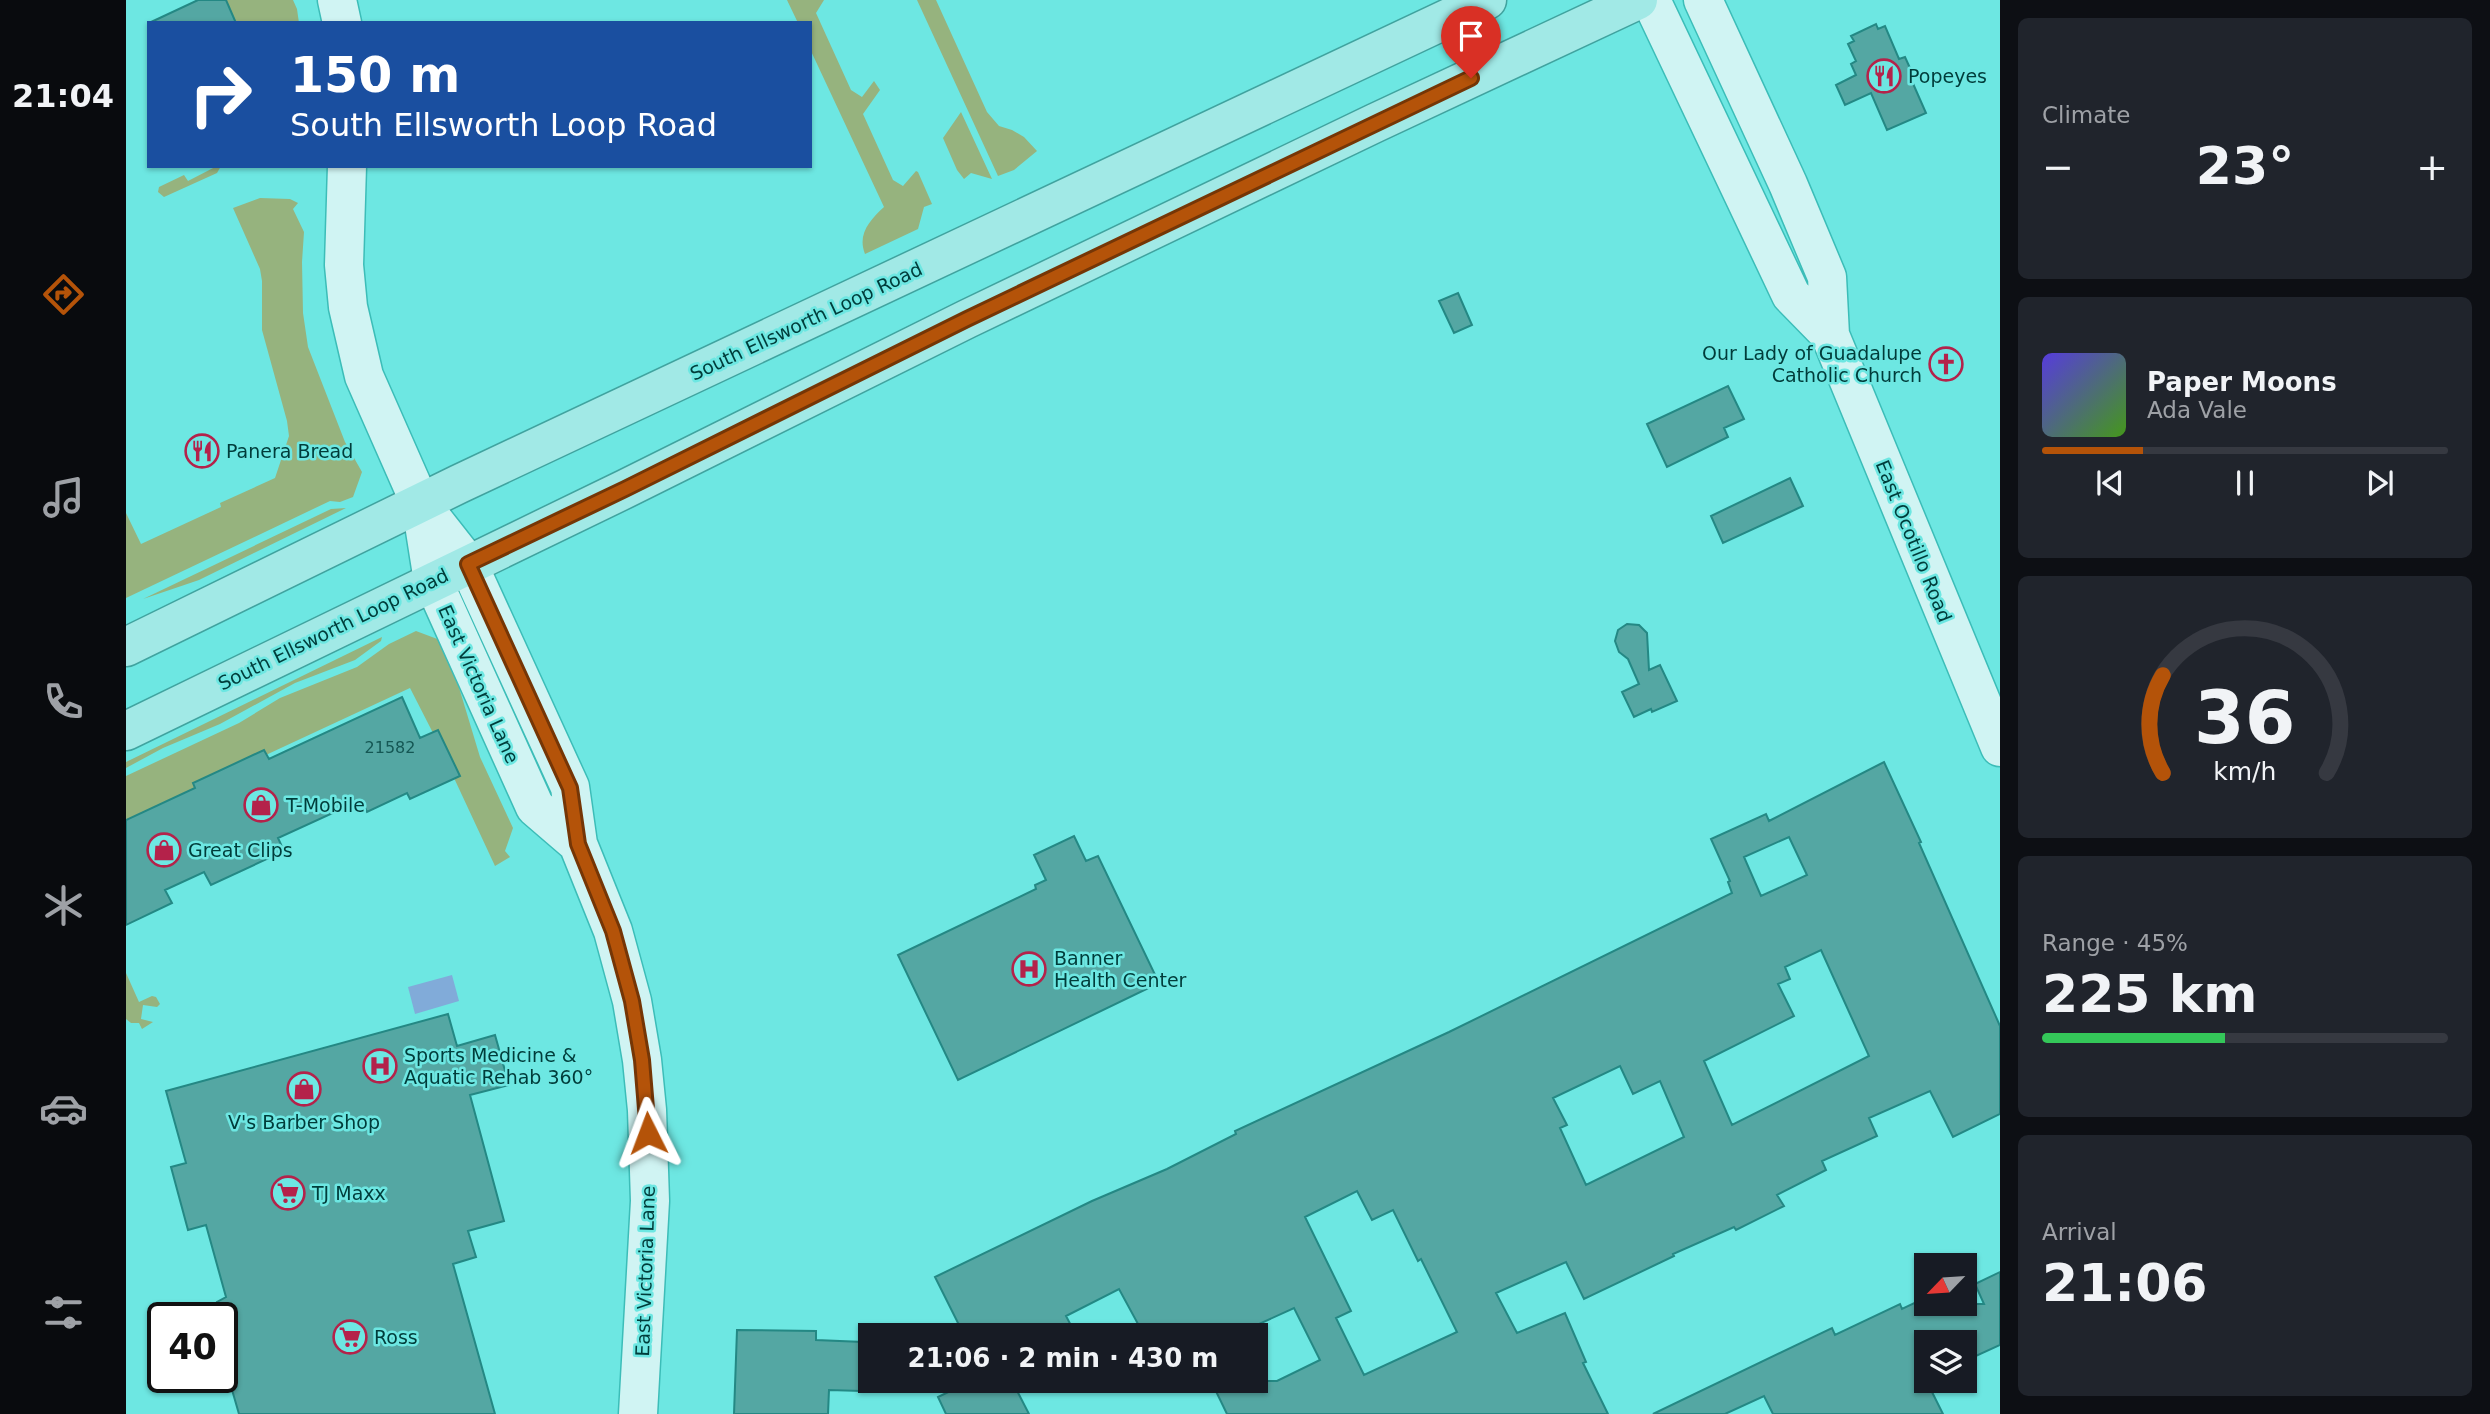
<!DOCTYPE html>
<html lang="en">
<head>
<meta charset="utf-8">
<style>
	:root { --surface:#171b24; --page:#20242c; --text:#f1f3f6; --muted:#9ea1a6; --line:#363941; --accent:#b45309 }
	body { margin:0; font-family:"DejaVu Sans",sans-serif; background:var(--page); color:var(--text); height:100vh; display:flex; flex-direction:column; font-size:26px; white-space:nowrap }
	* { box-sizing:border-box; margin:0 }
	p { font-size:23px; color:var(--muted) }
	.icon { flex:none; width:38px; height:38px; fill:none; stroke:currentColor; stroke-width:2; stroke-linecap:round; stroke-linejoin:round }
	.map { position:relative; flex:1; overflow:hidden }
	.details { display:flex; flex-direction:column; gap:18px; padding:18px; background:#0d0f14; width:490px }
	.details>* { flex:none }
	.hud { position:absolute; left:21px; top:21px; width:665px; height:147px; border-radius:0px; box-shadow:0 2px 5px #0004; background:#1a4fa0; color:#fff; overflow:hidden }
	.needle { width:46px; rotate:245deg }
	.controls { position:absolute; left:1788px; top:1253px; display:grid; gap:14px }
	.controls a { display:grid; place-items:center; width:63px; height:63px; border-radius:0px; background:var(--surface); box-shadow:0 2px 5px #0004; font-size:35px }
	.speed { position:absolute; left:21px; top:1302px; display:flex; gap:14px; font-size:35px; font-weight:700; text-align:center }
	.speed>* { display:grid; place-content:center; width:91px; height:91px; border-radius:50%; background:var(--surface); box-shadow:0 2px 5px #0004; line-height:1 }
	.speed .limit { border:4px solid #111; border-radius:10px; background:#fff; color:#111 }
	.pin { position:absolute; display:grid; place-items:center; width:60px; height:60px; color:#fff; margin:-72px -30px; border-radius:50% 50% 50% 0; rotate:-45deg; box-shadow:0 0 7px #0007 }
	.pin .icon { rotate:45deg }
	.me { position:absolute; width:77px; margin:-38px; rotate:357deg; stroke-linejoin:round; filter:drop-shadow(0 0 5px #0008) }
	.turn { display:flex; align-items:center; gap:24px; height:147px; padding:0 28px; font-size:32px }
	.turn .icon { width:91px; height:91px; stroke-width:2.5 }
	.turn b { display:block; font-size:49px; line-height:60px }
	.big { font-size:52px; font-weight:600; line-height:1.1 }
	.details .tile { flex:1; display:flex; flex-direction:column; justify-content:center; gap:10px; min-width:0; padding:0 24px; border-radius:10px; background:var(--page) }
	.details .dial { align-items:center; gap:0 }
	.dial svg { height:182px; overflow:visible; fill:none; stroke:var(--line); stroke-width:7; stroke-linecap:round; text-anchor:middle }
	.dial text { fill:var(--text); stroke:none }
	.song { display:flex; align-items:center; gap:21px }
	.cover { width:84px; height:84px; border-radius:10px; background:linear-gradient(135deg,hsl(250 70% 55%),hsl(100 70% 35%)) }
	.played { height:7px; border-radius:4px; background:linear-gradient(90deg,var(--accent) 25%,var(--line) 25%) }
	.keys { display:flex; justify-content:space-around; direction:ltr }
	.heat { display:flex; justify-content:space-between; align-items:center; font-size:38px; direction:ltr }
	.charge { height:10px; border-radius:5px; background:linear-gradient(90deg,#34c759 45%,var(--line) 0) }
	.trip { position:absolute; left:732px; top:1323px; width:410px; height:70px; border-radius:0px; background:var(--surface); box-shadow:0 2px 5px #0004; font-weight:600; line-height:70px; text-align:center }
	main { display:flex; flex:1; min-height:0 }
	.tabs { display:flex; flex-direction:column; width:126px; justify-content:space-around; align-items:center; background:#090b0e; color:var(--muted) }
	.tabs .icon { width:49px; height:49px }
	.tabs .active { color:var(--accent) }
	.tabs b { font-size:32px; color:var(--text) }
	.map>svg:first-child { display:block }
	.green { fill:#96b37e }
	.water { fill:#81abd9 }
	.building { fill:#54a7a3; stroke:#248884; stroke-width:2; fill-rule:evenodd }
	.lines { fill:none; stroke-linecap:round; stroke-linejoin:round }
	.secondary-casing { stroke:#3cbdb8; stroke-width:41 }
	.primary-casing { stroke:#40a39f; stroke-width:41 }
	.secondary { stroke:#d0f4f3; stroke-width:38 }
	.primary { stroke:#a1e9e6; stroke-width:38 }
	.route-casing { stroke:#753606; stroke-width:18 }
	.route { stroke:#b45309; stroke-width:12 }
	.labels { text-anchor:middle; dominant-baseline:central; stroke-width:5; stroke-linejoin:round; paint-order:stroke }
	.number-label { font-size:16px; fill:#155754 }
	.poi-label { font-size:19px; fill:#003c3a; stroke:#6de7e2; text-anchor:start }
	.street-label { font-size:19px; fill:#003c3a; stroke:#6de7e2 }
</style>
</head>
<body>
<main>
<nav class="tabs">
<b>21:04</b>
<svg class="icon active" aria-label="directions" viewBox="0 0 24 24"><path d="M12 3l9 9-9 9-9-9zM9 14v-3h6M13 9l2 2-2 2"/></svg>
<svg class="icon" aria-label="music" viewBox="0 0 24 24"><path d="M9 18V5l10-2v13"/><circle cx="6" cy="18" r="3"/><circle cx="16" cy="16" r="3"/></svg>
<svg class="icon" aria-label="phone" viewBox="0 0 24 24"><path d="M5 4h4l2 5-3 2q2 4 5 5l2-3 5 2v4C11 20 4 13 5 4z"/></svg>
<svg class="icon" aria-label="climate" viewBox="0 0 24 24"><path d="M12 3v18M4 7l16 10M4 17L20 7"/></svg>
<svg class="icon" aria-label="car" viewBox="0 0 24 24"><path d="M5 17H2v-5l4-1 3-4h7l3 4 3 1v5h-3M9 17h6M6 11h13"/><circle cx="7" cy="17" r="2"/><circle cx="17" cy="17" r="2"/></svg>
<svg class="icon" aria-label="filters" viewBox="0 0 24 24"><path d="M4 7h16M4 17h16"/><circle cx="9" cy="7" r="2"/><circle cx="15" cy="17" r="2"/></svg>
</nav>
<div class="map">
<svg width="1874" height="1414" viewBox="0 0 1874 1414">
	<rect width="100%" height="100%" fill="#6de7e2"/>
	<path class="green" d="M 100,0 L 167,0 L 171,9 L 173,23 L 110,23 Z
		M 661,0 L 698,0 L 690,13 L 725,90 L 736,97 L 748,81 L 754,90 L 737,114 L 767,180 L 777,186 L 790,171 L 792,172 L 806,204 L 798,207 L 792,229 L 739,254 C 731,234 744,220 758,207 L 684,49 L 684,23 L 672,23 Z
		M 791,0 L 810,0 L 861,112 L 873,126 L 886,130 L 898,137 L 911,151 L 888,170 L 872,176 Z
		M 835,112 L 866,179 L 845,173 L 838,179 L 831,170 L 817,138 Z
		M 91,166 L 95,166 L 91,173 L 38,197 L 32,192 L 33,187 L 58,175 L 62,181 Z
		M 134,198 L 164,199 L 172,203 L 167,209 L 178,232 L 176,262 L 177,313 L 182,347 L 219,442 L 236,472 L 227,497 L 214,502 L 204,501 L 0,598 L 0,513 L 15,544 L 95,507 L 94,503 L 149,478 L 163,436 L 161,421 L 136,330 L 136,281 L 134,269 L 107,208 Z
		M 220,508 L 73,580 L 17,599 L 205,509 Z
		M 290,631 L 314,640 L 325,661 L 354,757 L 387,828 L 379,851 L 384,857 L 369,866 L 328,778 L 333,776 L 312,731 L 307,733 L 284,688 L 0,820 L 0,776 L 113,723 L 154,698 L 231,667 L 263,644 Z
		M 256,637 L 255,641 L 229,660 L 169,683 L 94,724 L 37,748 L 0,768 L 0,762 Z
		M 0,973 L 13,1002 L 26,996 L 30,997 L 34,1004 L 31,1007 L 17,1005 L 15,1019 L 27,1022 L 16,1029 L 13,1023 L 5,1023 L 0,1019 Z"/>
	<path class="water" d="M 326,975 L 333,1001 L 289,1014 L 282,987 Z"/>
	<path class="building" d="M 72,0 L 100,0 L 110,23 L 23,23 Z
		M 1750,24 L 1752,29 L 1759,26 L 1773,59 L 1779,57 L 1788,77 L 1785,79 L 1800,113 L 1761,130 L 1745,93 L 1719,105 L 1710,85 L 1730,75 L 1725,64 L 1730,61 L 1722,44 L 1728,41 L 1725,36 Z
		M 1332,293 L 1346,325 L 1328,333 L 1313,301 Z
		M 1602,386 L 1618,419 L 1598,428 L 1602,437 L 1541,467 L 1521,424 Z
		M 1664,478 L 1677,506 L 1597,543 L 1585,516 Z
		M 1501,624 L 1513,625 L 1521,633 L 1523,670 L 1534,665 L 1551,701 L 1526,712 L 1525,709 L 1508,717 L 1496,692 L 1513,684 L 1502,659 L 1493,652 L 1489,641 L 1492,630 Z
		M 276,697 L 294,738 L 312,730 L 334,776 L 284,799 L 281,793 L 241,812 L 235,800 L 152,838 L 158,851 L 85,885 L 78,872 L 39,890 L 46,903 L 0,925 L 0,820 L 69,788 L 67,783 L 138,750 L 143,759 Z
		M 1758,762 L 1795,842 L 1793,843 L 1874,1026 L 1874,1114 L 1827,1137 L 1804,1091 L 1743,1118 L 1751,1136 L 1696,1161 L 1700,1170 L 1651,1195 L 1658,1206 L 1610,1230 L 1608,1227 L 1547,1254 L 1548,1256 L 1458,1299 L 1440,1262 L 1370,1293 L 1391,1333 L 1439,1313 L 1460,1362 L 1457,1363 L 1482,1414 L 1101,1414 L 1085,1381 L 1151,1381 L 1194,1360 L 1168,1308 L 1109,1335 L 1018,1335 L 993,1289 L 940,1316 L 950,1335 L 838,1335 L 809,1277 L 966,1201 L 1041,1169 L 1110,1134 L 1109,1131 L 1323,1032 L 1606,893 L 1602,882 L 1604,881 L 1585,839 L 1640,814 L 1643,821 ZM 1663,837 L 1681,875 L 1635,896 L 1618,857 ZM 1695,950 L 1743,1056 L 1606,1125 L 1578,1061 L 1668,1016 L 1652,984 L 1664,979 L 1659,967 ZM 1494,1066 L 1507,1094 L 1534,1081 L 1558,1137 L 1460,1185 L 1434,1128 L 1441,1125 L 1427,1098 ZM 1231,1191 L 1246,1220 L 1267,1210 L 1292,1261 L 1295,1259 L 1331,1332 L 1238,1375 L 1210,1318 L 1225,1311 L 1179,1217 Z
		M 948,836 L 960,861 L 972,856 L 1033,983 L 832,1080 L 772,955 L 910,889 L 909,885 L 920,880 L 908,855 Z
		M 322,1014 L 331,1046 L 369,1035 L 383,1085 L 344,1095 L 378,1221 L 342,1231 L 350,1257 L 327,1264 L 369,1414 L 113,1414 L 96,1355 L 104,1351 L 91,1302 L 100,1297 L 80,1225 L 62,1230 L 45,1167 L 60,1163 L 40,1091 Z
		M 1874,1272 L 1874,1345 L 1839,1361 L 1839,1342 L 1801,1342 L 1800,1380 L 1817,1414 L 1647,1414 L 1638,1396 L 1599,1414 L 1527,1414 L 1706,1328 L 1709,1335 L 1774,1304 L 1776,1309 L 1801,1297 L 1801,1304 L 1858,1304 L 1849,1284 Z
		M 611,1330 L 690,1331 L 690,1340 L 737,1342 L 735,1391 L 703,1390 L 702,1414 L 608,1414 Z
		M 845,1381 L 886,1381 L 903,1414 L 820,1414 L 812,1397 Z"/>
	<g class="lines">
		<defs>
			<path id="secondary" d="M 211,0 L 216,23
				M 1525,0 L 1665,295 L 1704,335
				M 1577,0 L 1662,184 L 1701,277 L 1704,335 L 1874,747
				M 221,166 L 218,265 L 222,307 L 238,376 L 294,503 L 342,564 L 444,787 L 452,844 L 487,931 L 506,1001 L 516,1060 L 521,1110 L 524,1201 L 512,1414
				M 295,505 L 307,581 L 409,807 L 452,844"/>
			<path id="primary" d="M 0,647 L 333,484 L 1361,0
				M 0,731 L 499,489 L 841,319 L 1249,123 L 1512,0"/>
		</defs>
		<use href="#secondary" class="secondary-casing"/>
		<use href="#primary" class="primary-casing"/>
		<use href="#secondary" class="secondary"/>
		<use href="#primary" class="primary"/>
	</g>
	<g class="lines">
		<defs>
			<path id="route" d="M 522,1133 L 516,1060 L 506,1001 L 487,931 L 452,844 L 444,788 L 342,564 L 499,489 L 841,319 L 1345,78"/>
		</defs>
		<use href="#route" class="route-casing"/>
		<use href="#route" class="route"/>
	</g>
	<defs>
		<symbol id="restaurant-ring" viewBox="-11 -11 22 22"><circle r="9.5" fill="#6de7e2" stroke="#b4224a" stroke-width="1.5"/><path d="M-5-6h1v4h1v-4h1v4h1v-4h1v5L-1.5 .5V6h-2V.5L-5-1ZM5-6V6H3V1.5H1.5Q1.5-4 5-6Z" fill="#b4224a"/></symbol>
		<symbol id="church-ring" viewBox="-11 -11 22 22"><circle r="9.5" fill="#6de7e2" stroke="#b4224a" stroke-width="1.5"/><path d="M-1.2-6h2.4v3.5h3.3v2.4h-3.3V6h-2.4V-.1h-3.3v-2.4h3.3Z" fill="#b4224a"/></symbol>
		<symbol id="shop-ring" viewBox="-11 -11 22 22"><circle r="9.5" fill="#6de7e2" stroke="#b4224a" stroke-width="1.5"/><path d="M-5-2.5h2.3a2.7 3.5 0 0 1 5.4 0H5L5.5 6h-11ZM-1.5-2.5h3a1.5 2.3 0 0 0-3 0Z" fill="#b4224a"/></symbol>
		<symbol id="hospital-ring" viewBox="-11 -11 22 22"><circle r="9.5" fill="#6de7e2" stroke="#b4224a" stroke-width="1.5"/><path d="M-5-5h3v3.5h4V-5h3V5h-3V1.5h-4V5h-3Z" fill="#b4224a"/></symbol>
		<symbol id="supermarket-ring" viewBox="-11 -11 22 22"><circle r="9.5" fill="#6de7e2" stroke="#b4224a" stroke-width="1.5"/><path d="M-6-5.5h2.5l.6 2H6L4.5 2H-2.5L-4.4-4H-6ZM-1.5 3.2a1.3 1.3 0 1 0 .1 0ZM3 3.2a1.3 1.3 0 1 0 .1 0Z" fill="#b4224a"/></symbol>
	</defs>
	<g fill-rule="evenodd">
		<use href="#restaurant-ring" x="1739" y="57" width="38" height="38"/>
		<use href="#church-ring" x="1801" y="345" width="38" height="38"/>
		<use href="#restaurant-ring" x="57" y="432" width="38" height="38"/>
		<use href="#shop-ring" x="116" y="786" width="38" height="38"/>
		<use href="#shop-ring" x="19" y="831" width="38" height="38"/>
		<use href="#hospital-ring" x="884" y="950" width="38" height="38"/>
		<use href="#hospital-ring" x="235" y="1047" width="38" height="38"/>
		<use href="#shop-ring" x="159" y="1070" width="38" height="38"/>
		<use href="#supermarket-ring" x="143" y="1174" width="38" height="38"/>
		<use href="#supermarket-ring" x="205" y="1318" width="38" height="38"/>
	</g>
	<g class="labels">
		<g class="number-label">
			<text x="264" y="747">21582</text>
		</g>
		<g class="poi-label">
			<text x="1782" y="76">Popeyes</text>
			<text x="1796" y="353" text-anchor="end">Our Lady of Guadalupe<tspan x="1796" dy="22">Catholic Church</tspan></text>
			<text x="100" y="451">Panera Bread</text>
			<text x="160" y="805">T-Mobile</text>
			<text x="62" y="850">Great Clips</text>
			<text x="928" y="958">Banner<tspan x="928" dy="22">Health Center</tspan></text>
			<text x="278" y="1055">Sports Medicine &amp;<tspan x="278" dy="22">Aquatic Rehab 360°</tspan></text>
			<text x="178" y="1122" text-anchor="middle">V's Barber Shop</text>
			<text x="186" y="1193">TJ Maxx</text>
			<text x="248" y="1337">Ross</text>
		</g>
		<g class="street-label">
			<text transform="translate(680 321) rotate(-25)">South Ellsworth Loop Road</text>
			<text transform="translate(1788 541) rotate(68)">East Ocotillo Road</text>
			<text transform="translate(207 629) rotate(-26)">South Ellsworth Loop Road</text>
			<text transform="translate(353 684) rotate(66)">East Victoria Lane</text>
			<text transform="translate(519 1271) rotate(-88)">East Victoria Lane</text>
		</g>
	</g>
</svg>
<div class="controls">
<a><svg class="needle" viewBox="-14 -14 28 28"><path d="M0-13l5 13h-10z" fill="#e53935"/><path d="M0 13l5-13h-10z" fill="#9ea1a6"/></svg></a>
<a><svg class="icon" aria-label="layers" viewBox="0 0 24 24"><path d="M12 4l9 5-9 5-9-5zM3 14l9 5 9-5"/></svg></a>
</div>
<div class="speed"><div class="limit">40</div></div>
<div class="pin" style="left:1345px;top:78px;background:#d93025"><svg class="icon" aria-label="arrive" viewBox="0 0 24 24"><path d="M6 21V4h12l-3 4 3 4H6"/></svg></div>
<svg class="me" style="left:522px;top:1133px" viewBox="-20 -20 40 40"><path d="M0-17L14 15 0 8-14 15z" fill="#b45309" stroke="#fff" stroke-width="4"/></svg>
<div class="trip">21:06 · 2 min · 430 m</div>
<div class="hud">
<div class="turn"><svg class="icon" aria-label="right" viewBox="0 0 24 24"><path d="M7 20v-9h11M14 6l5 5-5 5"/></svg><div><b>150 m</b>South Ellsworth Loop Road</div></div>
</div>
</div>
<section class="details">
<div class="tile"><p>Climate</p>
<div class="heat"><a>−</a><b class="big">23°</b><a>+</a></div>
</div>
<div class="tile">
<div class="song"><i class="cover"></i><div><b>Paper Moons</b><p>Ada Vale</p></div></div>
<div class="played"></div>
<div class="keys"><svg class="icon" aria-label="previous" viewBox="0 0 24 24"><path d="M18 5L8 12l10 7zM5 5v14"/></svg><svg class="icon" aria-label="pause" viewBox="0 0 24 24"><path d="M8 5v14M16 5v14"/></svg><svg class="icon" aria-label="next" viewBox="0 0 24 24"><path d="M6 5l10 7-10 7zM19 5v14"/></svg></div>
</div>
<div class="tile dial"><svg viewBox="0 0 100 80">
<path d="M14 69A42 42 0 1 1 86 69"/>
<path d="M14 69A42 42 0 0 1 14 26" stroke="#b45309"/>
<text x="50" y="56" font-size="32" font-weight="700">36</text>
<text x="50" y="72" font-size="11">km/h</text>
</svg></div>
<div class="tile"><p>Range · 45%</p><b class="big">225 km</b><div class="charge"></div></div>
<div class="tile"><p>Arrival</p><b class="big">21:06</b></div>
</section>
</main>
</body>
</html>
